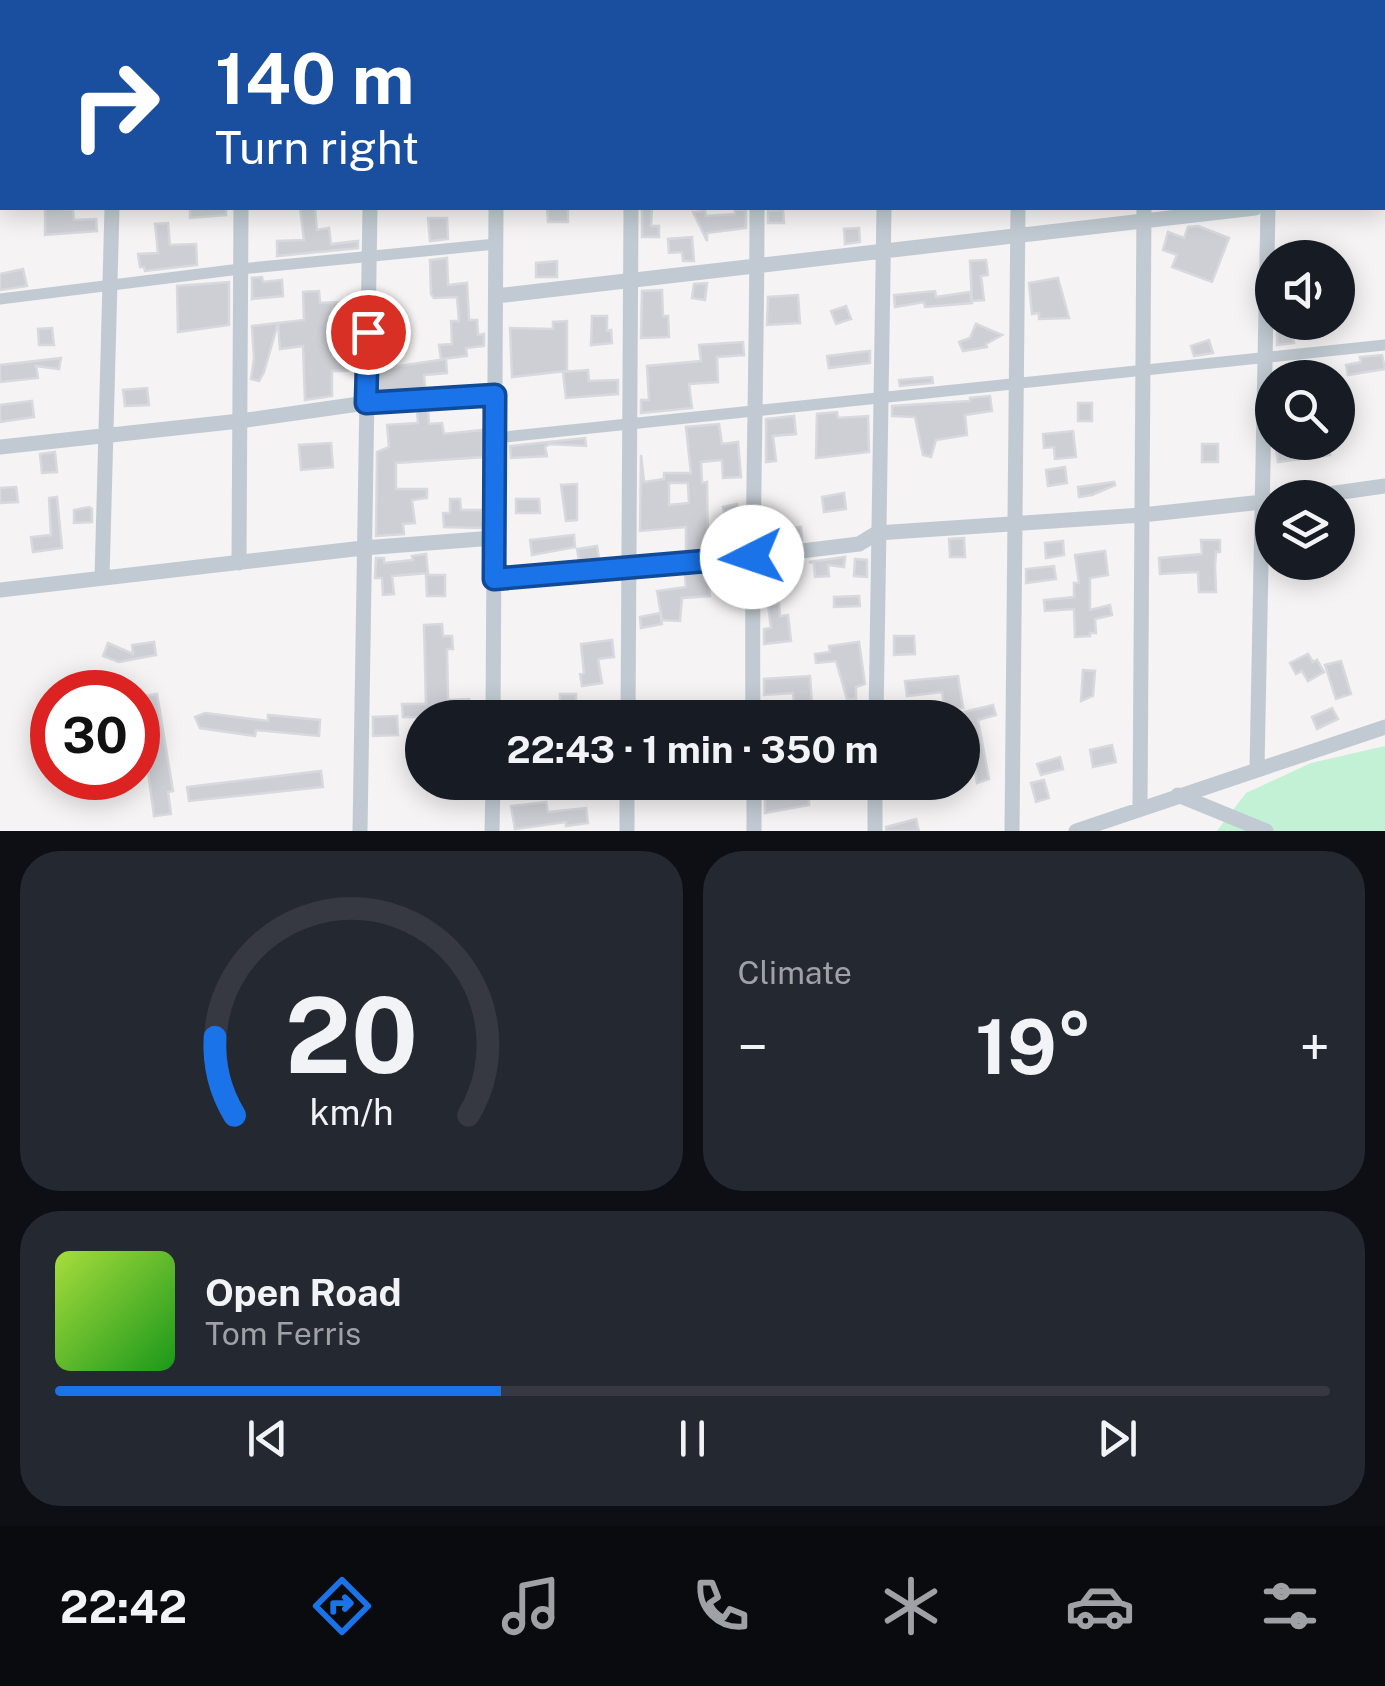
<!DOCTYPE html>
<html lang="en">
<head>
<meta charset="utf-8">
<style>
	:root { --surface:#171b24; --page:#242831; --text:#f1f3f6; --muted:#9ea1a6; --line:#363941; --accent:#1a73e8 }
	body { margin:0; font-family:"Public Sans",sans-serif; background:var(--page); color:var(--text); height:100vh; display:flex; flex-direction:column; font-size:38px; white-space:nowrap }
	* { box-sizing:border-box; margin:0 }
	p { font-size:32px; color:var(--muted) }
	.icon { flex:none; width:55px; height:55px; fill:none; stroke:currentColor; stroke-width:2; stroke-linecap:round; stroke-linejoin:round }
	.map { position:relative; height:831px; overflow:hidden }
	.side { display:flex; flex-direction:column; gap:20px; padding:20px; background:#0d0f14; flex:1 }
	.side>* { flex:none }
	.top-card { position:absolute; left:0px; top:0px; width:1385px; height:210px; box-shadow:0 5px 25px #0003; background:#1a4fa0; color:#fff; overflow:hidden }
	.controls { position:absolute; left:1255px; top:240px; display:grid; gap:20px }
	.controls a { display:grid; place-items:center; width:100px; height:100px; border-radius:50%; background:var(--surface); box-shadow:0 5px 25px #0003; font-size:50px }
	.speed { position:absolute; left:30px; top:670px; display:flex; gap:20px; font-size:50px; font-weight:700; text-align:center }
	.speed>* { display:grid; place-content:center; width:130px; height:130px; border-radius:50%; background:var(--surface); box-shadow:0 5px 25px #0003; line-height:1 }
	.speed .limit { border:15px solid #d22; background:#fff; color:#111 }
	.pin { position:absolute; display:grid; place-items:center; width:85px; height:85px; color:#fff; margin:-42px; border:5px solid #fff; border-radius:50%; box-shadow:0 2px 10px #0007 }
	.me { position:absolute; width:110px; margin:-55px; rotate:266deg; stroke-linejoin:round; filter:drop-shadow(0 0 8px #0008) }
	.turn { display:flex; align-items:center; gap:35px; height:210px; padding:0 50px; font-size:45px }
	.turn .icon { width:130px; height:130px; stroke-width:2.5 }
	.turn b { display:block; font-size:70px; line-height:85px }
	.big { font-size:75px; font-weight:700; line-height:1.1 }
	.side .card { flex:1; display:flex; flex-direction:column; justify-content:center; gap:15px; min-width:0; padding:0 35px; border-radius:40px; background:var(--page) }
	.side .dial { align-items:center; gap:0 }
	.dial svg { height:260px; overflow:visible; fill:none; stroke:var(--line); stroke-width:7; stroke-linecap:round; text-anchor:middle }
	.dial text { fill:var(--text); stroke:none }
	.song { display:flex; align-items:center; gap:30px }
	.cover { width:120px; height:120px; border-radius:15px; background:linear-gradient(135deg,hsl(80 70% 55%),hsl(120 70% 35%)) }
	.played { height:10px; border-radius:5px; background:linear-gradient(90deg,var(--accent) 35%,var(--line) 35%) }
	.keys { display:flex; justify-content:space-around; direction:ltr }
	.heat { display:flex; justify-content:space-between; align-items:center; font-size:55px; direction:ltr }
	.side .tiles { flex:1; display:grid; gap:20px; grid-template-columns:1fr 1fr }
	.card:last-child { grid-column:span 2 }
	.trip { position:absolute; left:405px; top:700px; width:575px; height:100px; border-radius:50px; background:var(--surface); box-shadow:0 5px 25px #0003; font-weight:700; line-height:100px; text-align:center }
	.dock { display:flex; height:160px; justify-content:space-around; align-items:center; background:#090b0e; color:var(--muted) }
	.dock .icon { width:70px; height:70px }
	.dock .on { color:var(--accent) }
	.dock b { font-size:45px; color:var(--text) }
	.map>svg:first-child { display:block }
	.green { fill:#c3f1d5 }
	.building { fill:#cdcfd5; stroke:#d7d9de; stroke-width:2.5; fill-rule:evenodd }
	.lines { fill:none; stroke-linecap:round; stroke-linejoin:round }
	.pedestrian { stroke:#c1cad2; stroke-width:11 }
	.minor { stroke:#c1cad2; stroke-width:15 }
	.route-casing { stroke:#114b97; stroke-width:25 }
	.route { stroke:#1a73e8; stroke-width:18 }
</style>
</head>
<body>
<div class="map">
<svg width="1385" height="831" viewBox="0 0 1385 831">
	<rect width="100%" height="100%" fill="#f5f3f3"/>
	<path class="green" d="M 1385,746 L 1385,831 L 1217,831 L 1246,793 L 1311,763 Z"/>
	<path class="building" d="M 45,208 L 73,210 L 74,220 L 96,219 L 97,231 L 45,235 Z
		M 190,208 L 226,208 L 226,215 L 190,218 Z
		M 300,208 L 315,208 L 317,230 L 329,228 L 331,244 L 358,241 L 358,248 L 277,256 L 277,241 L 304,240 Z
		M 547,208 L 568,208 L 568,222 L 548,222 Z
		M 642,208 L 652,208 L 651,226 L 659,226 L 659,237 L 642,237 Z
		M 735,210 L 746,210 L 746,228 L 707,233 L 707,241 L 693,212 L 705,211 L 706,216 L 735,214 Z
		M 783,210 L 784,223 L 768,223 L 768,211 Z
		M 428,218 L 447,218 L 448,239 L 430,241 Z
		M 168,223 L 170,245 L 196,244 L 197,265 L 145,271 L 144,267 L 140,267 L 138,254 L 158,253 L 155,224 Z
		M 1198,226 L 1229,238 L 1212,282 L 1172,267 L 1177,255 L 1163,250 L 1168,232 L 1184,238 L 1188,227 Z
		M 859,228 L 860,242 L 845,244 L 844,229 Z
		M 692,237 L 694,261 L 683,261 L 682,252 L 669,253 L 668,239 Z
		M 447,258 L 448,285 L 467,283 L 469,320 L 477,320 L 478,335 L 484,334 L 484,346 L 466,348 L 467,356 L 441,359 L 439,345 L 452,344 L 451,321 L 459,321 L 457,297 L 434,298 L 431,294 L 430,260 Z
		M 986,260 L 988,275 L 981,276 L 984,300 L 972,301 L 970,261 Z
		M 557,261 L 557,277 L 536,277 L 536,263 Z
		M 23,269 L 27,286 L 0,290 L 0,274 Z
		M 262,277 L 263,282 L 282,280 L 283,296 L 252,299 L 252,278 Z
		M 1058,278 L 1069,318 L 1039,319 L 1039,313 L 1032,314 L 1029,283 Z
		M 229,282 L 229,325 L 178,332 L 177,286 Z
		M 707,283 L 705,300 L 692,298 L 694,284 Z
		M 662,290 L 663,316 L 668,316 L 669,337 L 641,338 L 642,291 Z
		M 319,291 L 320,303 L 340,302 L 340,317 L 329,317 L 330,350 L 346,349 L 347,371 L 332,371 L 332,396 L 305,400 L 303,346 L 280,349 L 278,323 L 304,320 L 303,292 Z
		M 935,291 L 936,297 L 970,292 L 972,303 L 925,307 L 924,302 L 895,307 L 894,295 Z
		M 798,295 L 800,323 L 767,325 L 768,297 Z
		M 846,306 L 851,319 L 836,324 L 831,311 Z
		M 592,316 L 607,316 L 607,331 L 611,330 L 612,343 L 591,345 Z
		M 567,321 L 567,371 L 512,377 L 510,328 L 553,329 L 553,322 Z
		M 278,323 L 264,372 L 259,381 L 251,379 L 254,358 L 252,326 Z
		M 976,324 L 1002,335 L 986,344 L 987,347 L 963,351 L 959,342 L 970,338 Z
		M 1292,325 L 1294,343 L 1277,345 L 1277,326 Z
		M 52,328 L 54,345 L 39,345 L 38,329 Z
		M 1209,340 L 1213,353 L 1194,356 L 1191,346 Z
		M 743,342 L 744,355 L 717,357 L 718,382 L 689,384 L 692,408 L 641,413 L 641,400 L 649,400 L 647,366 L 701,361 L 699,345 Z
		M 870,351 L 870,363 L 829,368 L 827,356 Z
		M 1382,355 L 1385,369 L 1348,375 L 1346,365 L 1361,362 L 1360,357 Z
		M 61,358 L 59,369 L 36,366 L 38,378 L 0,382 L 0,365 Z
		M 446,359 L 447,373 L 424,375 L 425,388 L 378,391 L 379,369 Z
		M 588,370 L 589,381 L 618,380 L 618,394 L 566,398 L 563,372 Z
		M 932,377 L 933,383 L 900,386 L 899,380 Z
		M 147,388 L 149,405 L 125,406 L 123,390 Z
		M 990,396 L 992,411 L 965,415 L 967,435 L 936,440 L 931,457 L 923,455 L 915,417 L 892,416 L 892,406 L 970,401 L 970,398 Z
		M 32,401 L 34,417 L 0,422 L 0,405 Z
		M 1078,403 L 1092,403 L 1092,421 L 1078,421 Z
		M 428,410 L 429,424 L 442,423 L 444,434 L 483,430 L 483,457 L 396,463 L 396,489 L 427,489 L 427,498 L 412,500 L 415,523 L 403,524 L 404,534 L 376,536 L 377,452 L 389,447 L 387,425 L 418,423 L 417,411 Z
		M 837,412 L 838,418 L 868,416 L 869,452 L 816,458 L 817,414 Z
		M 794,416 L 796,434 L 773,436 L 776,461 L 766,462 L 766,419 Z
		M 719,424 L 722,444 L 738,442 L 741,477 L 723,478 L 722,460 L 701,462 L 702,483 L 707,482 L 708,550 L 686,551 L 686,527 L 640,531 L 641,455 L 644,482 L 664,479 L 664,473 L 691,473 L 686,427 ZM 669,483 L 688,483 L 689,503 L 669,505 Z
		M 1073,431 L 1076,457 L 1055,459 L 1054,447 L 1044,448 L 1043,434 Z
		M 585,438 L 586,446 L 549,444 L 545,447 L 547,456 L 511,458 L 510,446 Z
		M 1275,442 L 1328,442 L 1330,455 L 1278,462 Z
		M 331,443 L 333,467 L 301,470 L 299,445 Z
		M 1202,444 L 1218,444 L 1218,462 L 1202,462 Z
		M 55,452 L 57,472 L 42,473 L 40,454 Z
		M 1065,467 L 1067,483 L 1048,486 L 1046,470 Z
		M 1114,482 L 1115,485 L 1092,495 L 1079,497 L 1078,487 Z
		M 577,484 L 577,520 L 566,521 L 561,485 Z
		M 16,487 L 18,502 L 0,503 L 0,488 Z
		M 844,493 L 846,509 L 824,512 L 822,497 Z
		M 57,497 L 62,548 L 33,552 L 31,537 L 51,535 L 49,498 Z
		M 450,499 L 460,499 L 461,510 L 482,510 L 483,528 L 444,527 L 443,513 L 450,513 Z
		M 516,499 L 539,499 L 540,513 L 516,513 Z
		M 737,504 L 740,519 L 726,522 L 723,507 Z
		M 89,507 L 92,509 L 92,522 L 74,523 L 74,510 Z
		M 801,527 L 802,540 L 764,544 L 765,531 Z
		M 574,535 L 575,547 L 532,555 L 530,540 Z
		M 964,538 L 965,557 L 950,557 L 949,539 Z
		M 1201,540 L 1220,540 L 1220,552 L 1216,552 L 1215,565 L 1216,592 L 1199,592 L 1198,572 L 1160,574 L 1159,558 L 1202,554 Z
		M 1063,541 L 1064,555 L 1046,558 L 1045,543 Z
		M 597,546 L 599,559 L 579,560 L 577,549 Z
		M 1105,551 L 1108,575 L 1090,578 L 1090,610 L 1110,605 L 1112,615 L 1095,619 L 1096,633 L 1090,633 L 1090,636 L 1075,637 L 1074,609 L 1045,611 L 1044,600 L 1074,597 L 1074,583 L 1079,583 L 1075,555 Z
		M 426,554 L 428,573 L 392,576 L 394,594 L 383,595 L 382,578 L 375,578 L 376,558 L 384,558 L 384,563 L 413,560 L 412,556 Z
		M 845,557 L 844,567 L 828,565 L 829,576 L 815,577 L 814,563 L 809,562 Z
		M 855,559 L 867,560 L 867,577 L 854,576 Z
		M 1054,566 L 1056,579 L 1026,583 L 1026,569 Z
		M 791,569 L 794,587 L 778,589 L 780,616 L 788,615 L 791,641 L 764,644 L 764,629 L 771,628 L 764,573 Z
		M 708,572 L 710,596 L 682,598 L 680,621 L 662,620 L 657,591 L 686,587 L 685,574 Z
		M 426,575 L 445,575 L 445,596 L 427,596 Z
		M 859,596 L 860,606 L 834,607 L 834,597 Z
		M 660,613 L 662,624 L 641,628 L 640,617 Z
		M 442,624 L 443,636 L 452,636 L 453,649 L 447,649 L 448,700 L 469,699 L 469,710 L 444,711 L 444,718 L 403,717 L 402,704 L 426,704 L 424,625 Z
		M 894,636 L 914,636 L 915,654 L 894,655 Z
		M 612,640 L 614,657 L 598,659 L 602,683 L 582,686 L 580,674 L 584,673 L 581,644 Z
		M 154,642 L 156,655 L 119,662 L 103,656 L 108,643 L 133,654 L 132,645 Z
		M 859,642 L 865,684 L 856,687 L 856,699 L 847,699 L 836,661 L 816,663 L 815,654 L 830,652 L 829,646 Z
		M 1308,654 L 1313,662 L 1317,660 L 1324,672 L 1308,681 L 1302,671 L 1296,674 L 1290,663 Z
		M 1341,661 L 1351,694 L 1336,699 L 1325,665 Z
		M 1083,670 L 1095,671 L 1093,696 L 1081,701 Z
		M 810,676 L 812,705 L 837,702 L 840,718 L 796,718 L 793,693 L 764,695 L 764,679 Z
		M 958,676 L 963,708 L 945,710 L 942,692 L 907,696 L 905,681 Z
		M 157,694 L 173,791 L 168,792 L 171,814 L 154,816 L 138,697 Z
		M 560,694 L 576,694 L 576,718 L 560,718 Z
		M 993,705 L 996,715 L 978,720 L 989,779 L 977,783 L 970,738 L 965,739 L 960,713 Z
		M 1332,708 L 1338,719 L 1317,729 L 1312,717 Z
		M 205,713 L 268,721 L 268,715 L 320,720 L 319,736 L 256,730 L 255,736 L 200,728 L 195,717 Z
		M 397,716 L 398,735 L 373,736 L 373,717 Z
		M 1112,745 L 1116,762 L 1093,767 L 1090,750 Z
		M 1060,757 L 1063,769 L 1041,775 L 1037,764 Z
		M 321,771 L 323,787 L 189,801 L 187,787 Z
		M 1044,780 L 1049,798 L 1036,802 L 1031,783 Z
		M 796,792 L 796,796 L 809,795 L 809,805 L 765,813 L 765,796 Z
		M 546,802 L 548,812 L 586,808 L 588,823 L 566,826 L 566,822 L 515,829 L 511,806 Z
		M 916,819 L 919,831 L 886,831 L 886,827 Z"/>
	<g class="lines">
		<path class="pedestrian" d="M 0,299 L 240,269 L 496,244
			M 495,438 L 1385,345"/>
		<path class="minor" d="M 115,2 L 115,0
			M 244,2 L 244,0
			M 372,2 L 372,0
			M 497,2 L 497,0
			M 887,2 L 887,0
			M 1020,2 L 1020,0
			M 1146,2 L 1146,0
			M 1272,2 L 1272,0
			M 0,149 L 2,149
			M 1382,195 L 1385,195
			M 496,296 L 1255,208
			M 0,447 L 240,421 L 366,403 L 495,395
			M 1300,498 L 1385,486
			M 239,563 L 241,208
			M 102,578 L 112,208
			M 494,579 L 752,557 L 859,544 L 877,533 L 1142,515 L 1272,501
			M 0,590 L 363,548 L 494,538
			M 493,718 L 496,208
			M 628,718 L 631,208
			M 753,718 C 751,547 757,378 757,208
			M 876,718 L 884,208
			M 1257,768 L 1268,208
			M 754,782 L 754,831
			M 1178,795 L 1266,831
			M 1140,807 L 1144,208
			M 360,831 L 370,208
			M 492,831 L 493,782
			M 627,831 L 627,782
			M 875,831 L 875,782
			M 1012,831 L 1018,208
			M 1076,831 L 1385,727"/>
	</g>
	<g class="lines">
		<defs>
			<path id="route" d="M 368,332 L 366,403 L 495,395 L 494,579 L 752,557"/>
		</defs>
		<use href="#route" class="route-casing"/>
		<use href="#route" class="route"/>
	</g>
</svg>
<div class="controls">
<a><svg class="icon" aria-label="sound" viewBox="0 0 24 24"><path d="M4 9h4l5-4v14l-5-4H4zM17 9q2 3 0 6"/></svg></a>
<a><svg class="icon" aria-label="search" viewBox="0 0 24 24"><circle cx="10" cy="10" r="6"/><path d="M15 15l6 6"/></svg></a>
<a><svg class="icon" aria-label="layers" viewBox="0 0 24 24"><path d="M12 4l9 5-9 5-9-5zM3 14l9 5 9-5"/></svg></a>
</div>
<div class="speed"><div class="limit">30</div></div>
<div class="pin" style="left:368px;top:332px;background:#d93025"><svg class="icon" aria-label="arrive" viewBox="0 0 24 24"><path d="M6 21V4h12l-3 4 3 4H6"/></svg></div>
<svg class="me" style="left:752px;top:557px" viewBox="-20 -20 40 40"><circle r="19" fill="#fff"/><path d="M0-13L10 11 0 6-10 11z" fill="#1a73e8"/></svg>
<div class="trip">22:43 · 1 min · 350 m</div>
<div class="top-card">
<div class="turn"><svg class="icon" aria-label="right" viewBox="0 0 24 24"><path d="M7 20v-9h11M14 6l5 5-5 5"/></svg><div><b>140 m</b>Turn right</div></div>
</div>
</div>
<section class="side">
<div class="tiles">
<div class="card dial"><svg viewBox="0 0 100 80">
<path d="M14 69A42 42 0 1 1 86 69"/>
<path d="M14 69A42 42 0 0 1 8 45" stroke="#1a73e8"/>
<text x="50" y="56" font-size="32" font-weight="700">20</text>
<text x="50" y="72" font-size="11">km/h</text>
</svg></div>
<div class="card"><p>Climate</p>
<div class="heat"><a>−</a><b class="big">19°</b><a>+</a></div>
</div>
<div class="card">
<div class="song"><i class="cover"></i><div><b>Open Road</b><p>Tom Ferris</p></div></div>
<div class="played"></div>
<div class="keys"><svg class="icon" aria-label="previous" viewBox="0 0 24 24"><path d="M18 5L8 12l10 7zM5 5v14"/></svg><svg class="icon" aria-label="pause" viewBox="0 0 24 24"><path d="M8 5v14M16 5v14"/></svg><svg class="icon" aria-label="next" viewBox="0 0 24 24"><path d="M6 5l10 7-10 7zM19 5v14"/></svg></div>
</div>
</div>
</section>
<nav class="dock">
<b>22:42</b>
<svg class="icon on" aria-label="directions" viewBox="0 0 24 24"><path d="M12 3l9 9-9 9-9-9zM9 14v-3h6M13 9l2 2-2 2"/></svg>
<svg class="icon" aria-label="music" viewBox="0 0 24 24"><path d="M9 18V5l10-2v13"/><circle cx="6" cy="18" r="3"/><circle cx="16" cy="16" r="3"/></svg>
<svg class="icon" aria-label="phone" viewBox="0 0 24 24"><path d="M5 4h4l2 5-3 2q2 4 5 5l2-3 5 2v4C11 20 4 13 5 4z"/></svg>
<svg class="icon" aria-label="climate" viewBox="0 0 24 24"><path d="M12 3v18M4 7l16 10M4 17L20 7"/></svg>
<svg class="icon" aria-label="car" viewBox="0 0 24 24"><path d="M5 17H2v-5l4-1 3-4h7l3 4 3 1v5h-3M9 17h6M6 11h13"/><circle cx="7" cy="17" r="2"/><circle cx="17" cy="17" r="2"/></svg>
<svg class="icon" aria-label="filters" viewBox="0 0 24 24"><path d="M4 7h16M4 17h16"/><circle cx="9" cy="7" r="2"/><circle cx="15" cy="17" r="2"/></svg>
</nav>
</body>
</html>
